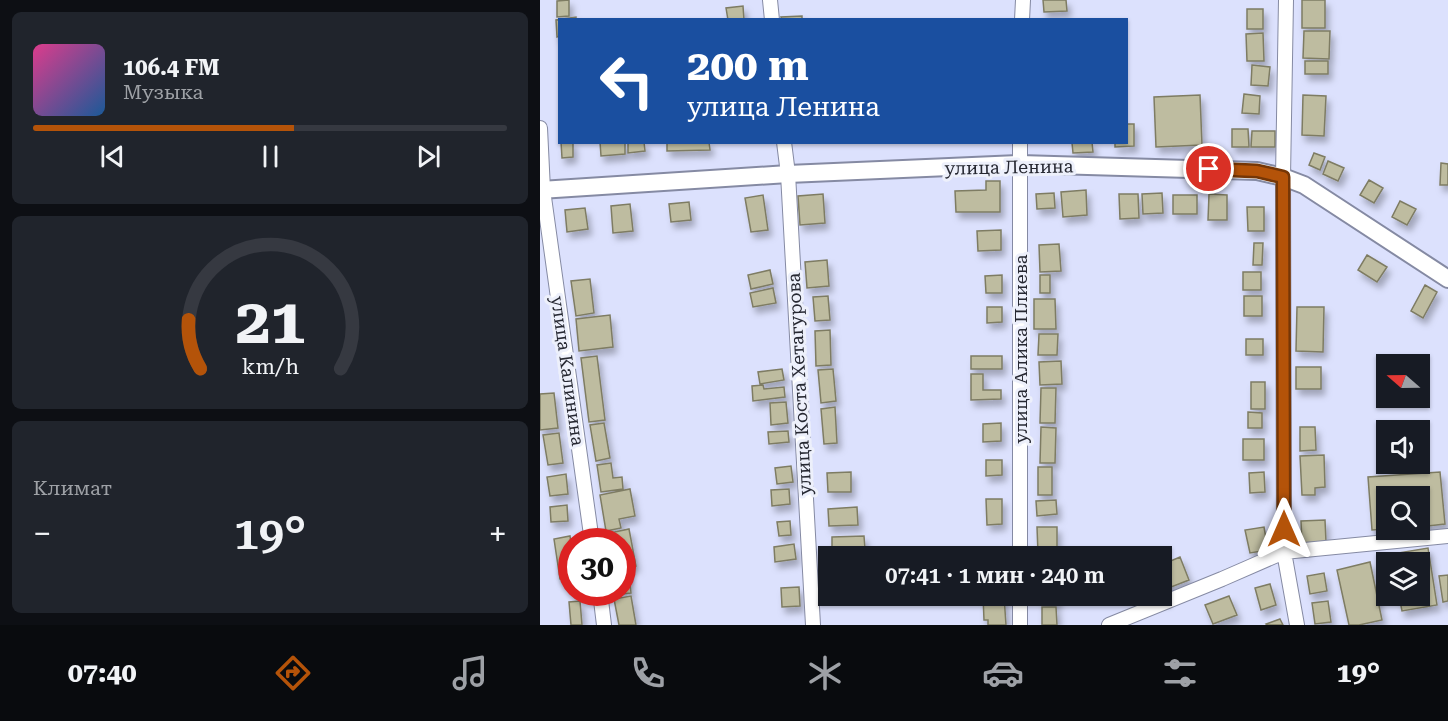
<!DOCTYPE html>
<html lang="ru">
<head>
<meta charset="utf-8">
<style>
	:root { --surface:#171b24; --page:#20242c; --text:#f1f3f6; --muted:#9ea1a6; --line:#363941; --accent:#b45309 }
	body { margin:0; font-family:"Roboto Serif",serif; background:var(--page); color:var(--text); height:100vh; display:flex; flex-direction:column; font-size:22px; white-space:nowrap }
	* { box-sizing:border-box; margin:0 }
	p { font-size:20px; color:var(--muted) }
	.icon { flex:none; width:33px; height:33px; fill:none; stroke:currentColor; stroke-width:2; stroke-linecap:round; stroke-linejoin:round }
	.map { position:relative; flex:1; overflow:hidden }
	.details { display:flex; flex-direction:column; gap:12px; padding:12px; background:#0d0f14; width:540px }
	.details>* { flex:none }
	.hud { position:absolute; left:18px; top:18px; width:570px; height:126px; border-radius:0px; box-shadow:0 2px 4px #0004; background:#1a4fa0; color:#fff; overflow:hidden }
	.needle { width:39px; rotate:290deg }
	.fabs { position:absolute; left:836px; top:354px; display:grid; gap:12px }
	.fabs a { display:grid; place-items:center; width:54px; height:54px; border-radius:0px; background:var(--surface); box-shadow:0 2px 4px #0004; font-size:30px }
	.speed { position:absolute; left:18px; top:528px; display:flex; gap:12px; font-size:30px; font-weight:700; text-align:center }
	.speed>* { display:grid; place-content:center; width:78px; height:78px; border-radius:50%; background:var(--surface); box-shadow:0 2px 4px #0004; line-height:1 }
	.speed .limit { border:9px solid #d22; background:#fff; color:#111 }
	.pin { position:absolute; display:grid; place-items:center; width:51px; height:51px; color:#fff; margin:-26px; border:3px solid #fff; border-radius:50%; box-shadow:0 2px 6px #0007 }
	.me { position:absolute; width:66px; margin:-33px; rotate:0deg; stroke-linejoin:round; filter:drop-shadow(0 0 4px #0008) }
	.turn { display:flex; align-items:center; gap:21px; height:126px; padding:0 30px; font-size:27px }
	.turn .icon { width:78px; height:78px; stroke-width:2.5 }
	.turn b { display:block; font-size:42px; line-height:51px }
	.big { font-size:45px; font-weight:600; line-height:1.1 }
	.details .tile { flex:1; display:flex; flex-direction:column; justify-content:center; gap:9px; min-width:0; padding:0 21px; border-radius:9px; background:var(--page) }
	.details .dial { align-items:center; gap:0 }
	.dial svg { height:156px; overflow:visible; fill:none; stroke:var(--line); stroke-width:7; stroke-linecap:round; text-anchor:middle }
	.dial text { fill:var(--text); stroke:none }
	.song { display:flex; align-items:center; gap:18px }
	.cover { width:72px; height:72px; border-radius:9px; background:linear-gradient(135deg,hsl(330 70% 55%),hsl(210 70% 35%)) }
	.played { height:6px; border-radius:3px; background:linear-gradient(90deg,var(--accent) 55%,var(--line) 55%) }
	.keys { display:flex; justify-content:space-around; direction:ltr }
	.heat { display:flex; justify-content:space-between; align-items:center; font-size:33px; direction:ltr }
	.trip { position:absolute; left:278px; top:546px; width:354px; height:60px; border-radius:0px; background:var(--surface); box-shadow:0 2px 4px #0004; font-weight:600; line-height:60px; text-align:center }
	.menu { display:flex; height:96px; justify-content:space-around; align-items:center; background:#090b0e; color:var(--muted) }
	.menu .icon { width:42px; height:42px }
	.menu .selected { color:var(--accent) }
	.menu b { font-size:27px; color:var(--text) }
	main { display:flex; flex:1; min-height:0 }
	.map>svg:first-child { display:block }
	.building { fill:#bebca0; stroke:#7e7c63; stroke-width:1.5; filter:url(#shadow) }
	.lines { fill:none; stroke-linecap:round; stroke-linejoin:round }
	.minor-casing { stroke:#858aa3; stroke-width:16 }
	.tertiary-casing { stroke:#858aa3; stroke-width:20 }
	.minor { stroke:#fff; stroke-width:14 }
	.tertiary { stroke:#fff; stroke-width:16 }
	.route-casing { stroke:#753606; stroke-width:15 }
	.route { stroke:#b45309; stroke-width:10 }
	.labels { text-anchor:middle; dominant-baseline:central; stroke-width:6; stroke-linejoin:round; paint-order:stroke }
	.street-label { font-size:18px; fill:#262832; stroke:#edf0fb }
</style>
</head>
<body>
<main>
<section class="details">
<div class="tile">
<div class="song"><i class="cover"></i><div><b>106.4 FM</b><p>Музыка</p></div></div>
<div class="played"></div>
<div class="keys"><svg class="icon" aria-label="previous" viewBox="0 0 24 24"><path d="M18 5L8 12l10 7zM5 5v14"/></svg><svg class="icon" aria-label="pause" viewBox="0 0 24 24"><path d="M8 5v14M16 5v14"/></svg><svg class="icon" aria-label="next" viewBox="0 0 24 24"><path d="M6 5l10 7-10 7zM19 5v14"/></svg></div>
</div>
<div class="tile dial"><svg viewBox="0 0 100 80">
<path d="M14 69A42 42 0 1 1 86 69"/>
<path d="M14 69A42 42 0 0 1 8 44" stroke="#b45309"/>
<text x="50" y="56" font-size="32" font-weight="700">21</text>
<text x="50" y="72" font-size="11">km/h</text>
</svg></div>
<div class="tile"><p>Климат</p>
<div class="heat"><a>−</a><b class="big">19°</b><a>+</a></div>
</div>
</section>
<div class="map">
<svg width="908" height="625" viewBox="0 0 908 625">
	<defs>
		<filter id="shadow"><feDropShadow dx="3.5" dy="6" stdDeviation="3" flood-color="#0004"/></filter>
	</defs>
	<rect width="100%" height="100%" fill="#dce1fd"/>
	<path class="building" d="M 29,0 L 29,16 L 17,17 L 17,1 Z
		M 503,0 L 526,0 L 527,11 L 504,12 Z
		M 762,0 L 785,0 L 785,28 L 762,28 Z
		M 203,6 L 204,20 L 188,20 L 186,8 Z
		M 707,9 L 723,9 L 723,29 L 707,29 Z
		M 262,16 L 262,20 L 242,20 L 241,17 Z
		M 36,17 L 36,20 L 20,20 L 20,36 L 17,37 L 16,20 Z
		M 764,31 L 790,31 L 789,59 L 763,58 Z
		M 723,33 L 724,61 L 707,61 L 706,34 Z
		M 765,61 L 788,61 L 788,74 L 765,74 Z
		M 712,65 L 730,67 L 728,86 L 711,85 Z
		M 704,94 L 720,96 L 719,114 L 702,113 Z
		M 660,95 L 662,145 L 616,147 L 614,97 Z
		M 763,95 L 786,96 L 784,136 L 762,135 Z
		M 586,124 L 594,124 L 594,146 L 575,147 L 575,142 L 586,142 Z
		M 692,129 L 708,129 L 709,147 L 692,147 Z
		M 712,131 L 735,131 L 735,147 L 711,147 Z
		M 21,142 L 33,142 L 33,157 L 22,158 Z
		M 60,142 L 85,142 L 85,154 L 61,156 Z
		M 88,142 L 104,142 L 105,151 L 88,153 Z
		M 127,142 L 169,142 L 170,150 L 127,151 Z
		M 552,142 L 553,152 L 533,153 L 532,143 Z
		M 774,153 L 785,157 L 780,170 L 769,165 Z
		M 788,161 L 804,168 L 798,181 L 783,174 Z
		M 901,163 L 908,164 L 908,185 L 900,185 Z
		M 829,180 L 843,188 L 834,203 L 820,195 Z
		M 446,181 L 460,181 L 460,212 L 416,212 L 415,191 L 446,190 Z
		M 546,190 L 547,215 L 523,217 L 521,192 Z
		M 514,193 L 515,208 L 497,209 L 496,194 Z
		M 622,193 L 623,213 L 603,214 L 602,194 Z
		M 283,194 L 285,223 L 260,225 L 258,196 Z
		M 579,194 L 598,194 L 599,218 L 580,219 Z
		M 669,194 L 687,195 L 687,220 L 668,220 Z
		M 223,195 L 228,230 L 211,232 L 205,198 Z
		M 633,195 L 657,195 L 657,214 L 633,214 Z
		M 860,201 L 876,209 L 867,225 L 852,217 Z
		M 149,202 L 151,220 L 131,222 L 129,204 Z
		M 90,204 L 93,231 L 73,233 L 71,206 Z
		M 707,207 L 724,207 L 724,231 L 708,231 Z
		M 45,208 L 48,229 L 27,232 L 25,210 Z
		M 461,230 L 461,250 L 438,251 L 437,231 Z
		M 714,243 L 723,243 L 722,265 L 713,265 Z
		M 519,244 L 521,271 L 500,272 L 499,245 Z
		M 827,255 L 847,267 L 837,282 L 818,270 Z
		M 287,260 L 289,286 L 267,288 L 265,262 Z
		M 230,270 L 233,284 L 211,289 L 208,275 Z
		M 703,272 L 721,272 L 721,290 L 703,290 Z
		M 462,275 L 462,293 L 446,293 L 445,276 Z
		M 500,275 L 510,275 L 510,293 L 500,293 Z
		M 50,279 L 54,313 L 36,316 L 31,281 Z
		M 885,285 L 897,292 L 883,318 L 871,311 Z
		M 233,288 L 236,303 L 213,307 L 210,293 Z
		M 288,296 L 290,320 L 275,321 L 273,297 Z
		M 704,296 L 722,296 L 722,316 L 704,316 Z
		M 494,299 L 515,299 L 516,329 L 494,329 Z
		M 447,307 L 462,307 L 462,322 L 447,323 Z
		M 757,307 L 784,307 L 783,352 L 756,351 Z
		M 70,315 L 73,347 L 39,351 L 36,319 Z
		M 290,330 L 291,365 L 276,366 L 275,331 Z
		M 499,334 L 518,334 L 517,355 L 498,355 Z
		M 706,339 L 723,339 L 723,355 L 706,355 Z
		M 57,356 L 65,420 L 49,422 L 41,358 Z
		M 431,356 L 462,356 L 462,369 L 431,369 Z
		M 521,361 L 522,384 L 500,385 L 499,362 Z
		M 756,367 L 781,367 L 781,389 L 756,389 Z
		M 242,369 L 244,380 L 220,384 L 218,372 Z
		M 293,369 L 296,401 L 281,403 L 278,370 Z
		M 431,374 L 443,374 L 443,390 L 461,390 L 461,399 L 431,400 Z
		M 711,382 L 725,382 L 725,409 L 711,409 Z
		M 223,385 L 224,389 L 244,387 L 245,397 L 213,401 L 212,386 Z
		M 501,388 L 516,388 L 515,423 L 500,423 Z
		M 14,393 L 18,428 L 0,430 L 0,394 Z
		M 246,402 L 248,423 L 231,425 L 230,403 Z
		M 295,407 L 297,443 L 284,444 L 281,409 Z
		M 708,412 L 722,413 L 722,428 L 708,428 Z
		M 64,423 L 70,458 L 56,461 L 50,425 Z
		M 461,423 L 461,441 L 443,442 L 443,424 Z
		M 501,427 L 516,428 L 515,463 L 500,463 Z
		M 760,427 L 775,427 L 776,450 L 760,451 Z
		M 248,431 L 249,442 L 229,444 L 228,432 Z
		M 19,433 L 23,463 L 8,465 L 3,435 Z
		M 703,439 L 724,439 L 724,460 L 703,460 Z
		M 784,455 L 785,487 L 775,488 L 775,495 L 762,495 L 760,456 Z
		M 446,460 L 462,460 L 462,475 L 446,476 Z
		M 71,463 L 73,478 L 82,477 L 83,489 L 61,492 L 57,465 Z
		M 251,466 L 253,482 L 237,484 L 235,468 Z
		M 498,467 L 512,467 L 512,495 L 498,495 Z
		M 311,472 L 311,492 L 288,492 L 287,473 Z
		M 724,472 L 725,492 L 710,493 L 709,473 Z
		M 900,472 L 905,524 L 879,527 L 879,496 L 846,496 L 846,529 L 832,530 L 828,477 Z
		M 26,474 L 28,494 L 10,496 L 7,477 Z
		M 90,489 L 95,516 L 79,519 L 81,528 L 66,531 L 60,495 Z
		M 249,489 L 250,504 L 232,506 L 231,490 Z
		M 446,499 L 462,499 L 462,524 L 447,525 Z
		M 516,500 L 517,514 L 497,516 L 496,501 Z
		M 27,505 L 28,521 L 11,522 L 10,507 Z
		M 317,507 L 318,525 L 289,526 L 288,509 Z
		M 785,520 L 786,542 L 762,543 L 761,521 Z
		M 250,521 L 251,535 L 239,536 L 237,522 Z
		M 497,527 L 517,527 L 517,553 L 498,553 Z
		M 724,527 L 728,550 L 710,553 L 705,530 Z
		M 89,529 L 96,566 L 82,568 L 82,542 L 67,542 L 65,534 Z
		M 30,536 L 32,549 L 32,577 L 20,579 L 14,539 Z
		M 324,536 L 325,549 L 292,550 L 292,537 Z
		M 254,544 L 256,559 L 235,562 L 234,547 Z
		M 888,548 L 897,605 L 862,611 L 859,596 L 879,596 L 879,562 L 854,562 L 852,554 Z
		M 323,553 L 323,556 L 292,556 L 292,554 Z
		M 530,553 L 530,556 L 504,556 L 504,554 Z
		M 640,557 L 649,580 L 621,591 L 621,565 Z
		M 830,562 L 842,620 L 819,625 L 809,625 L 797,570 Z
		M 82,572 L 89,572 L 91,593 L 74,595 L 74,592 L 82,592 Z
		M 784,573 L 787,591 L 770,594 L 767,576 Z
		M 908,575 L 908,601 L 903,602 L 899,576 Z
		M 730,584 L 736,605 L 721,610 L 715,588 Z
		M 259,587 L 260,606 L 242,607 L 241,588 Z
		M 91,596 L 96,625 L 79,625 L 74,599 Z
		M 443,596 L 464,596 L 466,625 L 448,625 L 448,620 L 444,620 Z
		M 501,596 L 517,596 L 518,603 L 501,604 Z
		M 689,596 L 697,615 L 673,624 L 665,605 Z
		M 40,601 L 42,625 L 31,625 L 29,602 Z
		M 788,601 L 791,622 L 775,624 L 772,603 Z
		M 502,607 L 516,607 L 517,625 L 502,625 Z
		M 740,619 L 743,625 L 727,625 L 726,624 Z"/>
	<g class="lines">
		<defs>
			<path id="minor" d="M 230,0 L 232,20
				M 746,0 L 743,177 L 744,552 L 757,625
				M 482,20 L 483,0
				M 0,128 L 3,190 L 52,542
				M 244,142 L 248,174 L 273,625
				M 480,142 L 480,556
				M 60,592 L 64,625
				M 480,596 L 480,625
				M 569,625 L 682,579 L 744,552 L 908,536"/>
			<path id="tertiary" d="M 0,190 L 248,174 L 480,164 L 717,171 L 743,177 L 764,185 L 908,279"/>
		</defs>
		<use href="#minor" class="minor-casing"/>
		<use href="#tertiary" class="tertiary-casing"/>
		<use href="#minor" class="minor"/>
		<use href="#tertiary" class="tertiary"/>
	</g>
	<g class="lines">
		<defs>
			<path id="route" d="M 669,169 L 717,171 L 743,177 L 744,529"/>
		</defs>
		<use href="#route" class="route-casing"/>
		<use href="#route" class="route"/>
	</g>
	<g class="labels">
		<g class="street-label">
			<text transform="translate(469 167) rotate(-1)">улица Ленина</text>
			<text transform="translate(480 349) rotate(-90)">улица Алика Плиева</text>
			<text transform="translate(28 371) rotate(82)">улица Калинина</text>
			<text transform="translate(259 384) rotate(-93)">улица Коста Хетагурова</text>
		</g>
	</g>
</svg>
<div class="fabs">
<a><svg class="needle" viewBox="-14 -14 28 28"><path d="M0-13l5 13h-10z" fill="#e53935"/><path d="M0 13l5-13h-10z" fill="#9ea1a6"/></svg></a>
<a><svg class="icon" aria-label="sound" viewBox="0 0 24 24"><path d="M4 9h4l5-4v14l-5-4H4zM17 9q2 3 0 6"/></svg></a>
<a><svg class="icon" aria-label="search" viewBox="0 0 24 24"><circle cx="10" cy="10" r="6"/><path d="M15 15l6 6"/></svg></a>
<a><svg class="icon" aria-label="layers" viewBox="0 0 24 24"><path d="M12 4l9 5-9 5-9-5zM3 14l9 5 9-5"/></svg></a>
</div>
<div class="speed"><div class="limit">30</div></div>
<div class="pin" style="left:669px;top:169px;background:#d93025"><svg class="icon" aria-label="arrive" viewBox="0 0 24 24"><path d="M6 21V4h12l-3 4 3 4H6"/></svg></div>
<svg class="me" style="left:744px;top:529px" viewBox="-20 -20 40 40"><path d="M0-17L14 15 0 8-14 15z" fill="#b45309" stroke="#fff" stroke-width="4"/></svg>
<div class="trip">07:41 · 1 мин · 240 m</div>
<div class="hud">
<div class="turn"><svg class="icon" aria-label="left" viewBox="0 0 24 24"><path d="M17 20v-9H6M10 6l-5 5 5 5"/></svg><div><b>200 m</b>улица Ленина</div></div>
</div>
</div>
</main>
<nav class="menu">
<b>07:40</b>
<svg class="icon selected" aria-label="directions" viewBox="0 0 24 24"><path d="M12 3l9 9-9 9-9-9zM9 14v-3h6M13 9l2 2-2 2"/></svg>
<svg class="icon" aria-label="music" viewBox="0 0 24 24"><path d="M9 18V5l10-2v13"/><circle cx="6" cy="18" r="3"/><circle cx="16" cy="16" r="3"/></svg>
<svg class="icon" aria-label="phone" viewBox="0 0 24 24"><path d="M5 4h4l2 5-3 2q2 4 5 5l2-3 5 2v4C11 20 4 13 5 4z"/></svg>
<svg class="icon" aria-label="climate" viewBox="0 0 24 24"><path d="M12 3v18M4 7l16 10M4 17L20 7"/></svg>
<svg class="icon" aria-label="car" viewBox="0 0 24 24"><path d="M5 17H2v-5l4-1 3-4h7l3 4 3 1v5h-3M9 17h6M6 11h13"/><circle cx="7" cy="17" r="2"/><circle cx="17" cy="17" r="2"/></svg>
<svg class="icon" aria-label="filters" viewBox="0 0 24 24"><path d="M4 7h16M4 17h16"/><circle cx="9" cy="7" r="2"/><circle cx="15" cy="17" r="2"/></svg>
<b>19°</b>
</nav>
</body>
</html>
